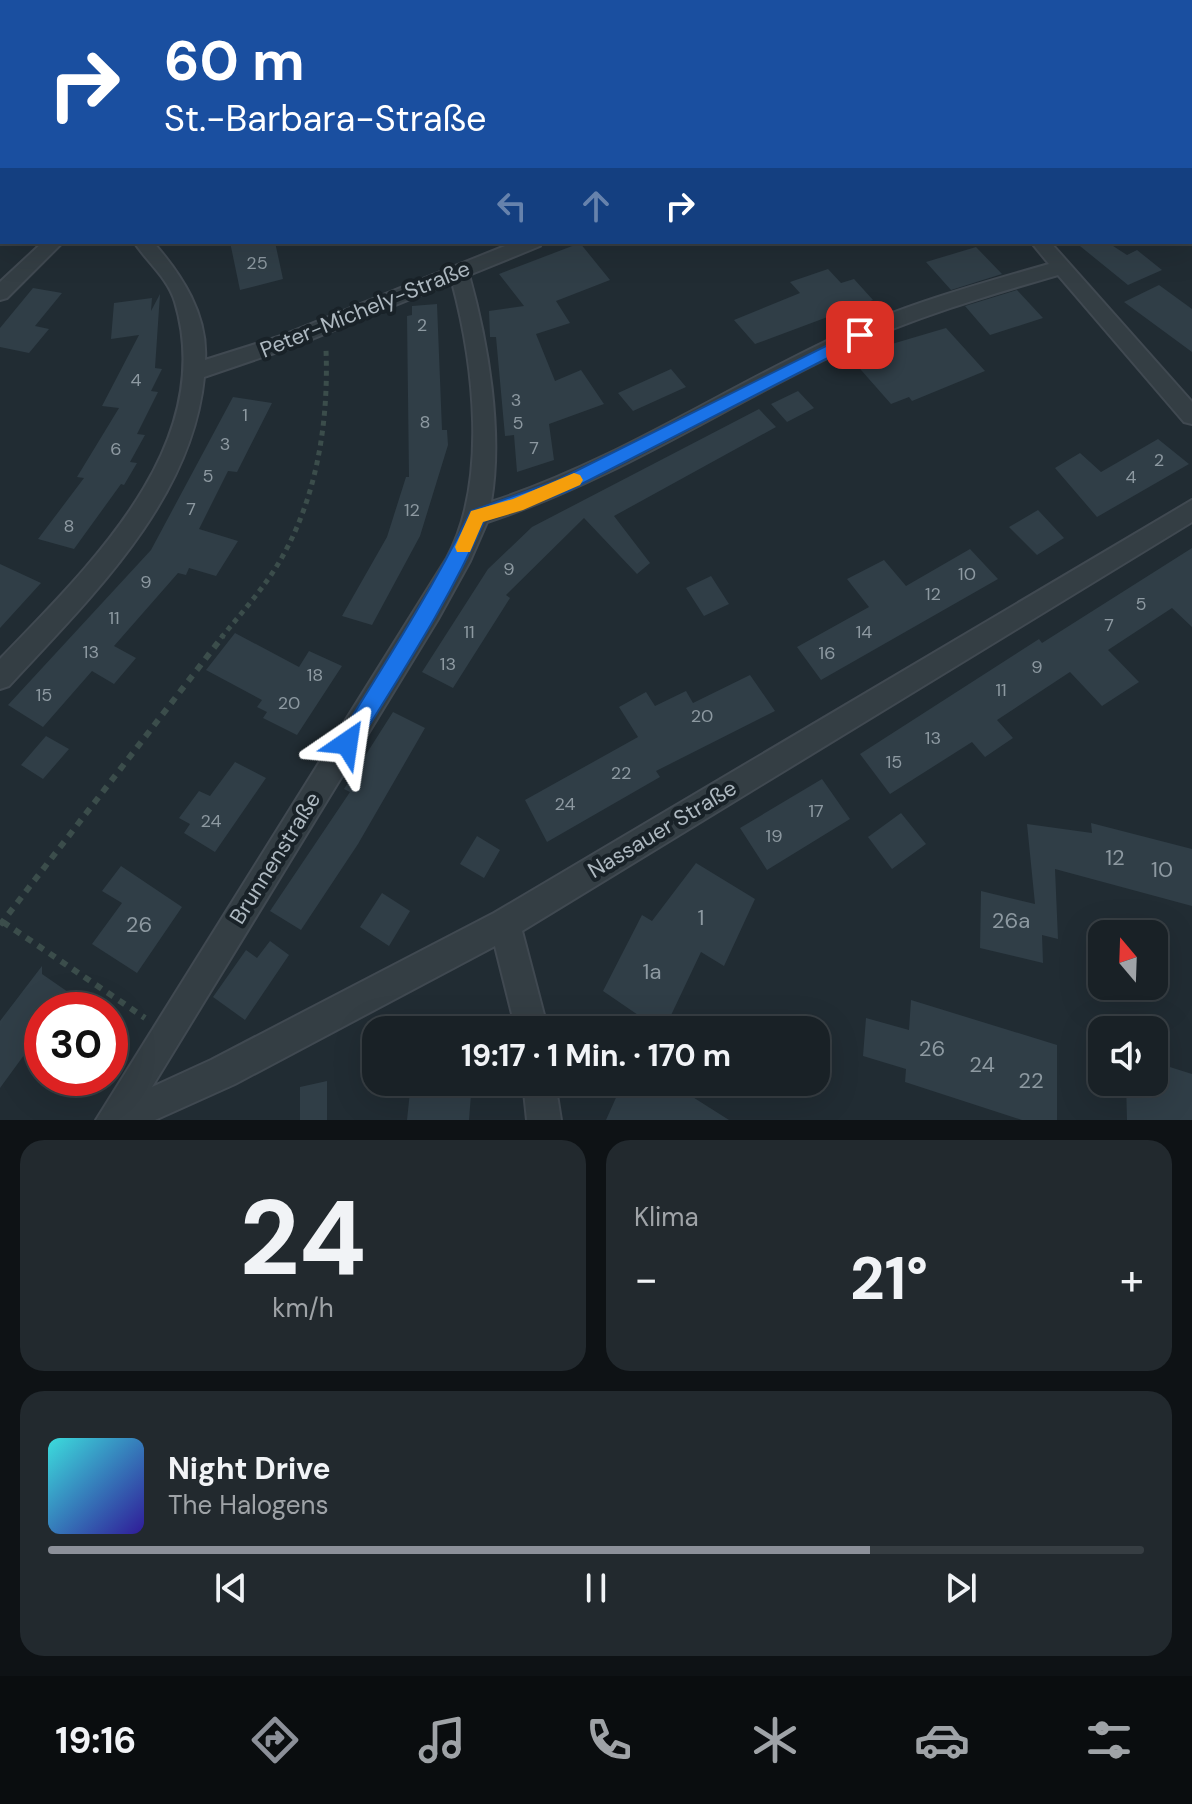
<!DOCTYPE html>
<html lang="de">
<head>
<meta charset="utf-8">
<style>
	:root { --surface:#192126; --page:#22292e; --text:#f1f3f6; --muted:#9fa3a7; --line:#373e43; --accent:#8c9099 }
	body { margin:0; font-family:"DM Sans",sans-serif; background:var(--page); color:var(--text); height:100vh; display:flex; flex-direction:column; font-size:30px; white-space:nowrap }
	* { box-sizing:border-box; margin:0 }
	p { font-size:26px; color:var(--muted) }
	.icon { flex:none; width:44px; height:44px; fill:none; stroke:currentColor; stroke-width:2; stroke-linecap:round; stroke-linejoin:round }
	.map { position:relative; height:1120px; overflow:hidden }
	.side { display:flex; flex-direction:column; gap:20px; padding:20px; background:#0e1215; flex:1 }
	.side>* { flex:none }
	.guide { position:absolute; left:0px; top:0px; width:1192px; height:244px; box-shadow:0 8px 32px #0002,0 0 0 2px var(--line); background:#1a4fa0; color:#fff; overflow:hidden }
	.needle { width:52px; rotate:341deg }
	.tools { position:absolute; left:1088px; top:920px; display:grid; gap:16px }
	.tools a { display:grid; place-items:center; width:80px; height:80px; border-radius:16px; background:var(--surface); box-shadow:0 8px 32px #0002,0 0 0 2px var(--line); font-size:40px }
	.speed { position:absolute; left:24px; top:992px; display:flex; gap:16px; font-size:40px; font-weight:700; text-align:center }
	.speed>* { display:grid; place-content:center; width:104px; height:104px; border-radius:50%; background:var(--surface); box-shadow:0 8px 32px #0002,0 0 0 2px var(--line); line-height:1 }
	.speed .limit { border:12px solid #d22; background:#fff; color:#111 }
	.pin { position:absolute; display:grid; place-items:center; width:68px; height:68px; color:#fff; margin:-34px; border-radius:16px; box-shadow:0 4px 12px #0006 }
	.me { position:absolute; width:88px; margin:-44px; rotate:32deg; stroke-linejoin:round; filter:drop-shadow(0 0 6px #0008) }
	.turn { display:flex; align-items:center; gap:28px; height:168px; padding:0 32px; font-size:36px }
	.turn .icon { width:104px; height:104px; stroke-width:2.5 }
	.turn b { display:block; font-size:56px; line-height:68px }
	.lanes { display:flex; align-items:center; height:76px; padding:0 32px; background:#0003; justify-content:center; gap:40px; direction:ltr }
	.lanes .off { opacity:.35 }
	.big { font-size:60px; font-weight:700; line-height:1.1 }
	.side .widget { flex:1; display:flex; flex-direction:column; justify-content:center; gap:12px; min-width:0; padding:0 28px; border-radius:24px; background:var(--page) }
	.side .dial { align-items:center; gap:0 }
	.dial b { font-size:104px; line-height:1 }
	.song { display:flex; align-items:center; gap:24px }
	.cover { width:96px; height:96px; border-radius:12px; background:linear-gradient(135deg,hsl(180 70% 55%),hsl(250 70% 35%)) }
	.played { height:8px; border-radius:4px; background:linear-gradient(90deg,var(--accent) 75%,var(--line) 75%) }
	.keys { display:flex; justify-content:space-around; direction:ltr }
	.heat { display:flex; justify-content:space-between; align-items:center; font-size:44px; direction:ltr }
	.side .tiles { flex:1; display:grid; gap:20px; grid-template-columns:1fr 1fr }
	.widget:last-child { grid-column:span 2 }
	.trip { position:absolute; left:362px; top:1016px; width:468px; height:80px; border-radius:24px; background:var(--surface); box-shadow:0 8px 32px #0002,0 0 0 2px var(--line); font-weight:700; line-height:80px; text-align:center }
	.dock { display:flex; height:128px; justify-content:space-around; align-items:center; background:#0a0d0f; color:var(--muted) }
	.dock .icon { width:56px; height:56px }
	.dock .on { color:var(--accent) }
	.dock b { font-size:36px; color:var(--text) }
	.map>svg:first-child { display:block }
	.building { fill:#303e47 }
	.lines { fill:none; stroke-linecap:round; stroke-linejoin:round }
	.street-casing { stroke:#404951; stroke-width:4 }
	.path-far2 { stroke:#3b4d4b; stroke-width:3; stroke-dasharray:4 4; stroke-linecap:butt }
	.path-far1 { stroke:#3b4d4b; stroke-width:5; stroke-dasharray:5 5; stroke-linecap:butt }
	.path { stroke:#3b4d4b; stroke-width:6; stroke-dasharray:7 7; stroke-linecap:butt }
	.street { fill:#343e44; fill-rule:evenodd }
	.route { fill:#1a73e8; stroke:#114b97; stroke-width:2 }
	.slow { fill:#f59e0b }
	.labels { text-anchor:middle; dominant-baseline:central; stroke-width:8; stroke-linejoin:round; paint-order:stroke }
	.number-label { font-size:18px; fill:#8d99a1 }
	.street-label { font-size:22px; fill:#aeb9c1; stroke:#192228 }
	.near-number-label { font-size:22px; fill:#8d99a1 }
</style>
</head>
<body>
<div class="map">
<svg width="1192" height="1120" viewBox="0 0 1192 1120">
	<rect width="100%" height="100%" fill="#212c33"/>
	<path class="building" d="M 230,242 L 275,242 L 283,279 L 240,290 Z
		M 1075,242 L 1107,242 L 1127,255 L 1137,250 L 1162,270 L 1128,285 Z
		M 580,243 L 610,280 L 556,301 L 570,323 L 536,334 L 555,381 L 581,370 L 604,404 L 549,424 L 554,460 L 517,472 L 514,435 L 505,436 L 496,337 L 490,337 L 489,311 L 524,306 L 499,274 Z
		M 976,247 L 1002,274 L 951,290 L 926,262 Z
		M 828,269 L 841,283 L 854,279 L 873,300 L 755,344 L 734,320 L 800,293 L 790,282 Z
		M 1159,285 L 1192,309 L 1192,352 L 1124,302 Z
		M 33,288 L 62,293 L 35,326 L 49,329 L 29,353 L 0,347 L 0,328 Z
		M 1017,290 L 1043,318 L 990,335 L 965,306 Z
		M 160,294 L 155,368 L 162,369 L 151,391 L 158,392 L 137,434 L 145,435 L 130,462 L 137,463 L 124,485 L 121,484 L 74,549 L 38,539 L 84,478 L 77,477 L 119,408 L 102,406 L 139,335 L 111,339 L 114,303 L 152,298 L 151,311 Z
		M 437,304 L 442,430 L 447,430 L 448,445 L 420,536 L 372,625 L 342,616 L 387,537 L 406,477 L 409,477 L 407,316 L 412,315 L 412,306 Z
		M 946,328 L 985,371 L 912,401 L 909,397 L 891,404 L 854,362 L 885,346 Z
		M 671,369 L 686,387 L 633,411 L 618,393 Z
		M 798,391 L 814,408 L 787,422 L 771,404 Z
		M 233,397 L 272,403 L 237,472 L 228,471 L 199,529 L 238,541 L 216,576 L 189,568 L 186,575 L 178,573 L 114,646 L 136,658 L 114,684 L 92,671 L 43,727 L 8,705 L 151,550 Z
		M 759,409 L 776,427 L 614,516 L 650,563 L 637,574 L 584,518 L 506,595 L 510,598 L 453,688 L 422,672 L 488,569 L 532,527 Z
		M 1158,439 L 1189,464 L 1097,517 L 1055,468 L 1080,453 L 1101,472 Z
		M 1038,510 L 1064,538 L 1037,555 L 1009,527 Z
		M 1192,548 L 1192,627 L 1172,608 L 1108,650 L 1139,682 L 1102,706 L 1070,672 L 997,720 L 1013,738 L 985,757 L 972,742 L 890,794 L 860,754 L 1039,639 L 1042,643 Z
		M 970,549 L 998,579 L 821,680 L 797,647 L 869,607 L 847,579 L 884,560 L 906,586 Z
		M 0,564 L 41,583 L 0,628 Z
		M 711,576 L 729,604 L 704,616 L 686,588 Z
		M 235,633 L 299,667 L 309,651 L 342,666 L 297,735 L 263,718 L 267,712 L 257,707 L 262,700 L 206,670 Z
		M 750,675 L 775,711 L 656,771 L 660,777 L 547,842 L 525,800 L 638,737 L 619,707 L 646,692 L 655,706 L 686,691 L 693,703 Z
		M 393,712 L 425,728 L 358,844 L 301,930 L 270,911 L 350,792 L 344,789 Z
		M 46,736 L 69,749 L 43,779 L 21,765 Z
		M 235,762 L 266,778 L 215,852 L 184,833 L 190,824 L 179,818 L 199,791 L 210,796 Z
		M 822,779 L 850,819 L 767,870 L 740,828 Z
		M 901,813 L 926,844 L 892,869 L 868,837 Z
		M 1091,823 L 1192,849 L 1192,906 L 1055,869 L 1058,939 L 1042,935 L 1043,963 L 980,948 L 981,891 L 1035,904 L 1027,824 L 1092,833 Z
		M 477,836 L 500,850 L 484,878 L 460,864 Z
		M 696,863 L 755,899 L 724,966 L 701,952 L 664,1030 L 660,1030 L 603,991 L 642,915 L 652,921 Z
		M 121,866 L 182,907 L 137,973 L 92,944 L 122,903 L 102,891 Z
		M 382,893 L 410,911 L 389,946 L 360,927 Z
		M 270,941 L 289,955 L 245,1020 L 213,997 L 246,950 L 257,958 Z
		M 42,966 L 42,974 L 94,1010 L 42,1010 L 42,1062 L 27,1051 L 0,1088 L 0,1021 Z
		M 911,1000 L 1057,1045 L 1057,1120 L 1022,1120 L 905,1082 L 906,1069 L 863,1056 L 866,1018 L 909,1030 Z
		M 1154,1062 L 1192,1074 L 1192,1120 L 1127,1120 L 1126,1082 L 1154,1082 Z
		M 327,1081 L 327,1120 L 300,1120 L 300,1087 Z
		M 411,1082 L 472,1082 L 469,1120 L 407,1120 Z
		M 623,1082 L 669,1082 L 729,1120 L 606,1120 Z"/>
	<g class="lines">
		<defs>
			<path id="street" d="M 865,0 L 879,0 L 879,2 L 865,2 Z
				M 0,49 L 2,50 L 2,61 L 0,60 Z
				M 0,130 L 2,130 L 0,141 Z
				M 43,242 L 63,242 L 7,298 L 0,300 L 0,282 Z
				M 134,242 L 153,242 C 182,275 208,315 205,360 L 281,336 L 515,242 L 542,242 L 540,246 L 469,275 C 488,342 503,432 491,502 C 611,463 717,393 831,339 C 900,306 975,285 1049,264 L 1031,242 L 1050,242 L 1192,402 L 1192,424 L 1184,422 L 1058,275 C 986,296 914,317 846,349 C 725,406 615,480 487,522 L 470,561 L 438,619 L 152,1087 L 211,1060 L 494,913 L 1192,500 L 1192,522 L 522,931 L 548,1030 L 516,1030 L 495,946 L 235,1084 L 155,1120 L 96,1120 L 447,558 C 488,482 474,364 452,282 L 295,346 L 204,377 C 192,501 90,598 9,686 L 0,689 L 0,659 C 90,565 218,445 175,302 C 168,278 147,262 134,242 Z
				M 523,1082 L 555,1082 L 561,1120 L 527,1120 Z"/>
		</defs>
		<use href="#street" class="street-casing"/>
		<path class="path-far2" d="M 495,0 L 498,2"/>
		<path class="path-far1" d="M 221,638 C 238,617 256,597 271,575 C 315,510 329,427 326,350"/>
		<path class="path" d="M 3,922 L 145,1018
			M 0,925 L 223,636"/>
		<use href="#street" class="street"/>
	</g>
	<path class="route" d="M 860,329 L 867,335 L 865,339 L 568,491 L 484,521 C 449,602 400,675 354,750 L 347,753 L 340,750 L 337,743 L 340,736 C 386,662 432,590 471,511 L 556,481 Z"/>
	<path class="slow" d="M 574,473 L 580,475 L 583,480 L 580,485 L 523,510 L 483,522 L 470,552 L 457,552 L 455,547 L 471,511 L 513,499 Z"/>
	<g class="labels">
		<g class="number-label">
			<text x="257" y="263">25</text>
			<text x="422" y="325">2</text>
			<text x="136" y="380">4</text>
			<text x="516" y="400">3</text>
			<text x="245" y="415">1</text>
			<text x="425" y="422">8</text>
			<text x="518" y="423">5</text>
			<text x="225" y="444">3</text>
			<text x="534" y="448">7</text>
			<text x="116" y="449">6</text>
			<text x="1159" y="460">2</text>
			<text x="208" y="476">5</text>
			<text x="1131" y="477">4</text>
			<text x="191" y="509">7</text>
			<text x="412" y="510">12</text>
			<text x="69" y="526">8</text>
			<text x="509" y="569">9</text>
			<text x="967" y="574">10</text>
			<text x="146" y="582">9</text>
			<text x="933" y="594">12</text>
			<text x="1141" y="604">5</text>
			<text x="114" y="618">11</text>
			<text x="1109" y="625">7</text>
			<text x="469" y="632">11</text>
			<text x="864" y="632">14</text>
			<text x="91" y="652">13</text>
			<text x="827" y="653">16</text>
			<text x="448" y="664">13</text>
			<text x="1037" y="667">9</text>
			<text x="315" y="675">18</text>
			<text x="1001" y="690">11</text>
			<text x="44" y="695">15</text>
			<text x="289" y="703">20</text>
			<text x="702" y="716">20</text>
			<text x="933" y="738">13</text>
			<text x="894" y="762">15</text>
			<text x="621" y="773">22</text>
			<text x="565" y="804">24</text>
			<text x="816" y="811">17</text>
			<text x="211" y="821">24</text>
			<text x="774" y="836">19</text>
		</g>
		<g class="street-label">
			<text transform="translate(365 309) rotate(-22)">Peter-Michely-Straße</text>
			<text transform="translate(662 829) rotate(-31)">Nassauer Straße</text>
			<text transform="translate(275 858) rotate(-58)">Brunnenstraße</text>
		</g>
		<g class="near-number-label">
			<text x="1115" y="857">12</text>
			<text x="1162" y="869">10</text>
			<text x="701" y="917">1</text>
			<text x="1011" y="920">26a</text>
			<text x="139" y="924">26</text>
			<text x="652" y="971">1a</text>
			<text x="932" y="1048">26</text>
			<text x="982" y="1064">24</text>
			<text x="1031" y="1080">22</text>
		</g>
	</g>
</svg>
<div class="tools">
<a><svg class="needle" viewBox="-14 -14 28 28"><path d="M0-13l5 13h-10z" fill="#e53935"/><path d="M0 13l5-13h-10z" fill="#9fa3a7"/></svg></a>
<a><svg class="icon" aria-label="sound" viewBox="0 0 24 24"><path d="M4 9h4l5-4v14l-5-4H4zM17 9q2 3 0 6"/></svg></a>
</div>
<div class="speed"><div class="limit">30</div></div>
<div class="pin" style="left:860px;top:335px;background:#d93025"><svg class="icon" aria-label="arrive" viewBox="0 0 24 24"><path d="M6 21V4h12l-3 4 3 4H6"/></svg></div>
<svg class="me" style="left:347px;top:743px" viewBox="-20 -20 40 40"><path d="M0-17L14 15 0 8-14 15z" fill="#1a73e8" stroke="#fff" stroke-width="4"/></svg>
<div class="trip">19:17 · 1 Min. · 170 m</div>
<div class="guide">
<div class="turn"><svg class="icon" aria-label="right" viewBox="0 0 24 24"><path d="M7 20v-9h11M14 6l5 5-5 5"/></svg><div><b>60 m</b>St.-Barbara-Straße</div></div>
<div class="lanes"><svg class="icon off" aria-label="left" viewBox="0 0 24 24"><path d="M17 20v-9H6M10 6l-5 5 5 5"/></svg><svg class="icon off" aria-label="ahead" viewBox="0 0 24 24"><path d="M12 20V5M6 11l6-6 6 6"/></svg><svg class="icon" aria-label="right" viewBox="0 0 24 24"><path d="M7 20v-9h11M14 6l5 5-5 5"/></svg></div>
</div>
</div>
<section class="side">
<div class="tiles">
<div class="widget dial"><b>24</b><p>km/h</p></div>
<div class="widget"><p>Klima</p>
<div class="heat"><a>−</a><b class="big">21°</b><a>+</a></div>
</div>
<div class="widget">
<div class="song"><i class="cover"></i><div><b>Night Drive</b><p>The Halogens</p></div></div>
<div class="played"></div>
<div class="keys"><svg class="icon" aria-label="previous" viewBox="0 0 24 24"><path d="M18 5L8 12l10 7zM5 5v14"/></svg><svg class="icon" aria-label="pause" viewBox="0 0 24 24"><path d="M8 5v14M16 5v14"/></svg><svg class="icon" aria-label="next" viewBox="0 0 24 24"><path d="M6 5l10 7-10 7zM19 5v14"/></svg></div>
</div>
</div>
</section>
<nav class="dock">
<b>19:16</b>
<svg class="icon on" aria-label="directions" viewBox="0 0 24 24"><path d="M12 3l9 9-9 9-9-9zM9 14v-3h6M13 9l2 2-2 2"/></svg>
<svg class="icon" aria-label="music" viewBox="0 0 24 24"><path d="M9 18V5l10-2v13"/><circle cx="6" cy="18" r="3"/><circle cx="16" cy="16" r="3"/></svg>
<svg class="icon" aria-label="phone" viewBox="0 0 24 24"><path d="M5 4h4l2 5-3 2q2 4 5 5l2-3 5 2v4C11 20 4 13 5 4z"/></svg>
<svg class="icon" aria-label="climate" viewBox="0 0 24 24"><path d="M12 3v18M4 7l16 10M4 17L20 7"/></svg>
<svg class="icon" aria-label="car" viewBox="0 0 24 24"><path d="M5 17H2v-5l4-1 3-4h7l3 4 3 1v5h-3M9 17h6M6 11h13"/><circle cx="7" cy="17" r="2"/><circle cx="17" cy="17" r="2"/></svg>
<svg class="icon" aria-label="filters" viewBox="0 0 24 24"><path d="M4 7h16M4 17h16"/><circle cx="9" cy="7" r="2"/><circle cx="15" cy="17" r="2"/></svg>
</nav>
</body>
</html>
